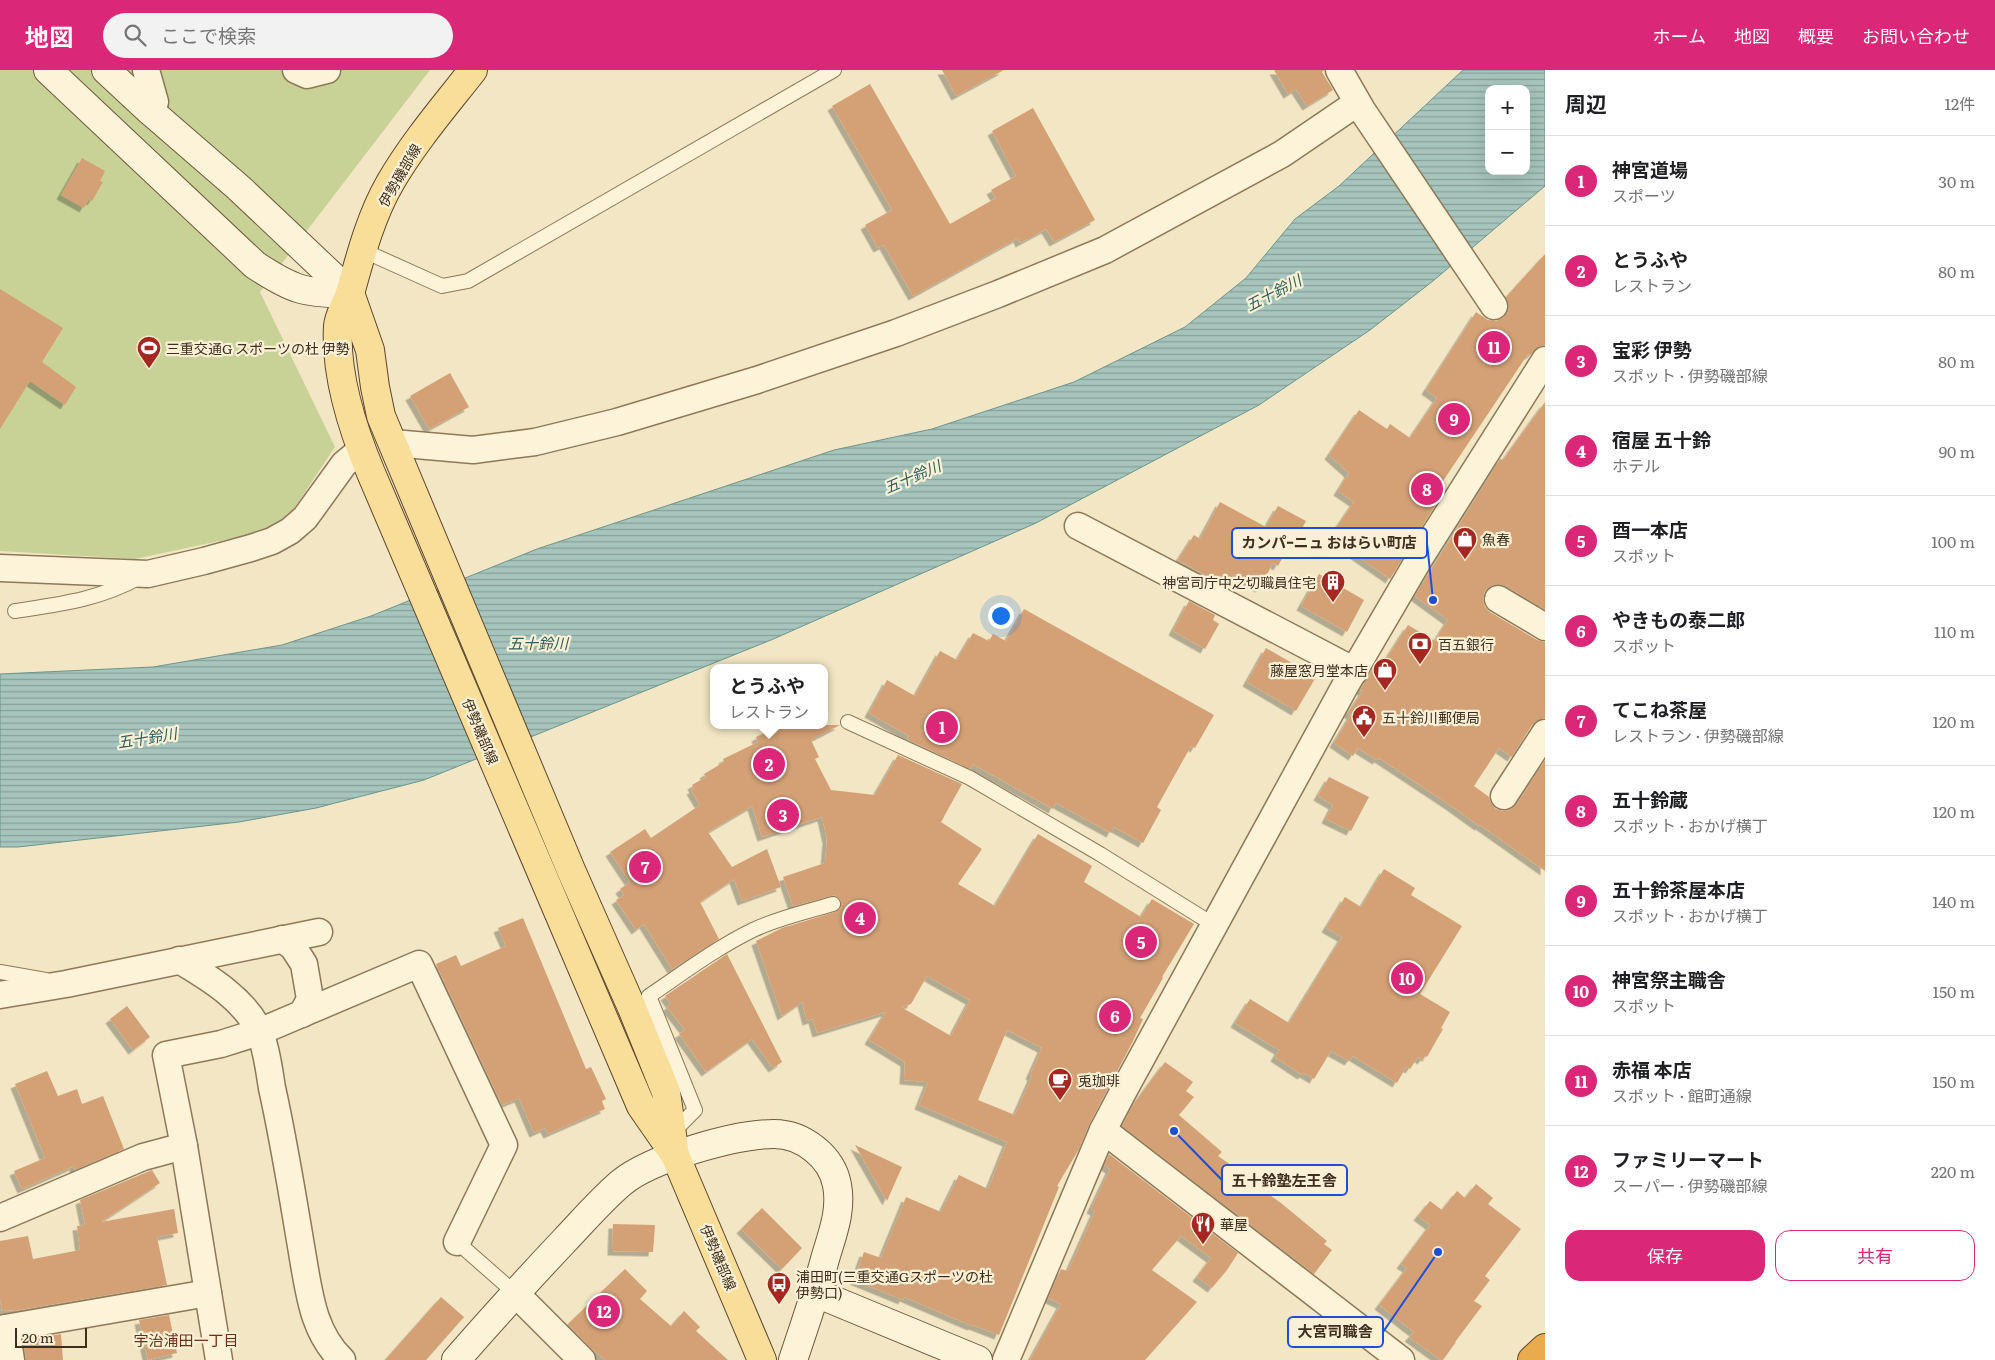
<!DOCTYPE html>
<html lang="ja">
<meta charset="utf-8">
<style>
:root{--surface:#fff;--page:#f2f2f2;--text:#202124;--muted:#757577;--line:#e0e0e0;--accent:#db2777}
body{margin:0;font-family:Literata,"Noto Sans JP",serif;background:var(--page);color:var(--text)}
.controls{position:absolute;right:15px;top:15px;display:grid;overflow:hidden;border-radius:10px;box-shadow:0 5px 20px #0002}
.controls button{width:45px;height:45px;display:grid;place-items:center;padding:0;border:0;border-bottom:1px solid var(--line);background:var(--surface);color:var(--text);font:25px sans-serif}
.scale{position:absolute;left:15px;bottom:12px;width:72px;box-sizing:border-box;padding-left:5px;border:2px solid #3e2e1e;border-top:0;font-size:14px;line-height:18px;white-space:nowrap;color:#3e2e1e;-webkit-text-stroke:4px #f9f0d5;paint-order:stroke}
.you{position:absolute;left:1000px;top:545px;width:18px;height:18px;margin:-12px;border:4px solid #fff;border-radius:50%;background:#1a73e8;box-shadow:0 0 0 8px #1a73e833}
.badge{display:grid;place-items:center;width:32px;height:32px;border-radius:50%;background:var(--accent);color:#fff;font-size:16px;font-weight:700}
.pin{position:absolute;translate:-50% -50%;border:2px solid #fff;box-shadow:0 1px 5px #0006}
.popup{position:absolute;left:710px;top:594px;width:118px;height:65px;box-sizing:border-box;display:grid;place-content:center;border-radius:10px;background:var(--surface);filter:drop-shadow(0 1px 4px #0005);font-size:16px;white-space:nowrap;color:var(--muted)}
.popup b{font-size:19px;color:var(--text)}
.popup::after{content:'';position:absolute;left:50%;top:100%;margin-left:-10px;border:10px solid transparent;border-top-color:var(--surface)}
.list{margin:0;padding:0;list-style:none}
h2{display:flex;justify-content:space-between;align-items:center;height:65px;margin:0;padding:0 20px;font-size:21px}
h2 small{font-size:16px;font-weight:400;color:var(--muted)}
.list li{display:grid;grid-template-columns:32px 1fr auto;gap:15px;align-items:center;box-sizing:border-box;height:90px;padding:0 20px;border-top:1px solid var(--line)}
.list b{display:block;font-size:19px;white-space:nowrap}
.list p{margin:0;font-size:16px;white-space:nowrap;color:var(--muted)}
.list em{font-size:16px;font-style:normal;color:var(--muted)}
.actions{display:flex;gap:10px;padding:15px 20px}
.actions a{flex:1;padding:11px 0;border:1px solid var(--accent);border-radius:15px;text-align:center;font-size:18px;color:var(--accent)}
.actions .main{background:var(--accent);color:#fff}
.icon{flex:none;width:28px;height:28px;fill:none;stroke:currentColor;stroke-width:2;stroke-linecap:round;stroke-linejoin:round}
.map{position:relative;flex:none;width:1545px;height:1290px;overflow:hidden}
header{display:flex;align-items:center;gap:30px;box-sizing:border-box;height:70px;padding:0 25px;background:var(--accent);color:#fff}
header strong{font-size:24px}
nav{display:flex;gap:28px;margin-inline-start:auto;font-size:18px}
.search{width:350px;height:45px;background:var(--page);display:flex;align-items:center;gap:12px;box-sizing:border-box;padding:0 18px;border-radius:28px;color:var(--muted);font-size:19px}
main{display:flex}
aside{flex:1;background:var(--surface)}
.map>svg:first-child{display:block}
.pitch{fill:#c8d297}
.water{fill:url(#water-rules);stroke:#6c958c;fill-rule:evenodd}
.building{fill:#d4a177;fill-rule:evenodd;filter:url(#shadow)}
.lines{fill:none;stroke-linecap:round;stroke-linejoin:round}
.lane-casing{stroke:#8f7858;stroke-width:16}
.street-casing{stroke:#8f7858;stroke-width:29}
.secondary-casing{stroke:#71583b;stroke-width:30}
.primary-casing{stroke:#5d452d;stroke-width:30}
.highway-casing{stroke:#5d452d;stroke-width:30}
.lane{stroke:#fcf3d9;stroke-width:14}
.street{stroke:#fcf3d9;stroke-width:26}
.secondary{stroke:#fcf3d9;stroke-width:28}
.primary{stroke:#f8de99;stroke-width:28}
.highway{stroke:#e8ab4e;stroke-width:28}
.labels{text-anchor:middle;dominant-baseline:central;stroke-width:4.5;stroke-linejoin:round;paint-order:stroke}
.street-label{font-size:14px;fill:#3e2e1e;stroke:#f9f0d5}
.poi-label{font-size:14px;fill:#3e2e1e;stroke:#f9f0d5;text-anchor:start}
.water-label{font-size:15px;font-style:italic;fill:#2c5f5e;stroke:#f9f0d5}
.neighbourhood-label{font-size:15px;fill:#6e2e19;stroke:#f9f0d5}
.leader{fill:none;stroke:#1d4ed8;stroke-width:2}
.callout-dot{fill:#1d4ed8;stroke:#f9f0d5;stroke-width:2}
.callout{fill:#f9f0d5;stroke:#1d4ed8;stroke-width:2}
.callout-label{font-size:15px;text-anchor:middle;font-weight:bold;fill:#3e2e1e}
</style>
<header>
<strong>地図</strong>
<div class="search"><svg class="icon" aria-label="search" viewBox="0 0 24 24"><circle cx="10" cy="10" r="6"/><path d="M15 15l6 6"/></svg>ここで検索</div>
<nav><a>ホーム</a><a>地図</a><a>概要</a><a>お問い合わせ</a></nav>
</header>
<main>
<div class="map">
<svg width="1545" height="1290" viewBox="0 0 1545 1290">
<defs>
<pattern id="water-rules" width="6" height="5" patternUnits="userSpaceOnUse" patternTransform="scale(1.25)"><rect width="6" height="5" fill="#a6c5bd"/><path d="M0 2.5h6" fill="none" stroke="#89a099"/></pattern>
<filter id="shadow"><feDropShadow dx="-4.5" dy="4.5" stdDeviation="0" flood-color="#0004"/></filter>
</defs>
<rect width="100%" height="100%" fill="#f2e6c4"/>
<path class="pitch" d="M0 0H430L260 222 335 377 293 440 266 461 135 489 0 481Z"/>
<path class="water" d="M1463 0H1545V116L1433 211 1370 260 1259 335 1036 453 771 570 424 710 316 738 239 752 18 777H0V604L153 597 282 575 371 546 537 479 834 380 932 359 1074 312 1185 257 1246 208 1295 149 1339 116ZM1489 19H1526V101H1489Z"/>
<g class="building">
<path d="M942 0H1004L956 26Z"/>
<path d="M1274 0H1324L1322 2 1333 20 1307 36 1296 19 1288 24Z"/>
<path d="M870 14 950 154 996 128 991 120 1016 106 992 61 1033 38 1095 150 1054 172 1046 159 1020 173 1018 168 913 226 884 175 878 178 865 155 892 140 832 36Z"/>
<path d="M82 88 105 101 100 111 103 112 92 131 89 129 84 138 61 125Z"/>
<path d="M1545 184V275L1538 277 1530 285 1528 284 1439 417 1444 421 1390 509 1330 467 1354 432 1338 421 1349 403 1329 385 1359 340 1387 359 1390 354 1410 368 1437 328 1426 320 1476 242 1488 250 1496 251 1503 248 1508 242 1509 235 1506 227Z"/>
<path d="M0 219 63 258 42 292 76 317 65 335 30 311 0 359Z"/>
<path d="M450 303 469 337 429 359 410 326Z"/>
<path d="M1545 332V540L1506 516 1499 514 1491 516 1485 521 1483 529 1485 537 1490 542 1537 570 1545 572V648L1538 650 1532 655 1512 687 1499 678 1474 716 1489 727 1491 733 1496 739 1503 741 1510 740 1517 734 1545 690V801L1480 755 1479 756 1450 735 1379 688 1377 690 1358 678 1353 686 1334 673 1351 645 1348 643 1363 621 1360 620 1365 612 1377 594 1381 597 1408 555 1435 571 1448 550 1415 526 1500 389 1503 390Z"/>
<path d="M1220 432 1266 457 1278 436 1306 451 1292 477 1289 476 1278 496 1273 493 1260 518 1235 504 1228 518 1178 490 1194 465 1200 469Z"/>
<path d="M1319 504 1364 530 1347 562 1301 536Z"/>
<path d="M1189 531 1215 545 1213 550 1219 554 1205 579 1173 561Z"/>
<path d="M1024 539 1214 645 1195 678 1191 676 1157 737 1161 740 1143 773 1114 757 1111 763 1056 733 1053 739 973 694 970 699 907 669 909 666 869 643 887 610 915 626 940 581 957 590 973 563 989 571 993 564 1006 571Z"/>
<path d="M1266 578 1316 607 1296 641 1247 612Z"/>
<path d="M779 655H840L811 670 819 687 815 689 831 720 875 725 898 685 962 714 941 752 982 779 958 814 995 836 1038 764 1092 796 1084 812 1141 847 1152 829 1194 854 1162 907 1163 908 1140 948 1143 949 1133 971 1090 1053 1079 1079 1057 1116 1059 1117 999 1265 973 1255 972 1256 904 1227 903 1230 854 1210 864 1182 881 1188 906 1127 941 1142 959 1105 988 1119 1007 1072 919 1035 928 1012 904 1010 905 992 869 970 886 942 817 963 813 949 807 951 802 932 782 946 756 871 782 858 835 842 841 837V831L835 825 793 836 783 807 825 793 827 769 822 747 762 767 752 736 708 762 732 797 767 779 781 817 742 831 734 809 700 832 719 869 672 899 644 854 636 860 616 830 624 825 620 819 630 812 610 782 645 759 651 768 700 735 691 720 694 719 692 715 706 707 704 704 724 692 723 689 758 672 756 667ZM927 906 970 930 951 966 901 937 911 934ZM1007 960 1042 978 1030 1005 1032 1006 1015 1045 978 1030Z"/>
<path d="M1329 707 1369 727 1351 761 1326 749 1333 735 1318 726Z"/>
<path d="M1384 799 1415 818 1411 825 1462 856 1420 924 1450 942 1441 958 1443 959 1427 987 1425 986 1422 990 1418 987 1410 999 1406 997 1397 1013 1353 986 1349 991 1331 981 1314 1009 1304 1003 1302 1005 1275 987 1279 980 1235 953 1250 929 1289 953 1342 867 1326 858 1345 827 1361 837Z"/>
<path d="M523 848 586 999 591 997 606 1029 602 1031 605 1039 548 1064 545 1058 534 1063 519 1028 502 1035 436 894 456 885 461 896 506 876 498 858Z"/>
<path d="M727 884 782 992 773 998 752 969 706 1002 679 964 685 960 667 937 671 934 665 926Z"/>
<path d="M127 936 150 967 133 980 110 949Z"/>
<path d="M1165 992 1193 1012 1186 1021 1194 1027 1179 1045 1222 1082 1218 1086 1247 1106 1246 1108 1281 1133 1327 1171 1324 1174 1332 1180 1314 1204 1122 1056 1133 1035Z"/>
<path d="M47 1001 58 1026 77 1019 82 1034 103 1026 124 1079 75 1100 74 1096 22 1119 14 1101 45 1088 15 1014Z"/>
<path d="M855 1075 902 1097 887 1131Z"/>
<path d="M1109 1084 1238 1183 1227 1200 1212 1218 1197 1207 1211 1188 1181 1166 1152 1200 1197 1232 1145 1290H1030L1061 1234 1048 1228 1061 1199 1068 1201 1095 1141 1091 1139 1110 1099 1104 1095Z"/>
<path d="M152 1100 160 1113 101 1152 174 1139 178 1163 157 1167 167 1215 13 1241V1240L2 1241 0 1229V1171L28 1166 33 1189 80 1180 77 1156 85 1155 80 1130Z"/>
<path d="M1476 1114 1493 1128 1488 1134 1521 1159 1485 1206 1490 1210 1474 1231 1482 1236 1455 1272H1456L1443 1290H1441L1409 1267 1414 1262 1379 1235 1407 1198 1401 1194 1430 1155 1418 1146 1430 1131 1442 1140 1457 1121 1465 1128Z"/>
<path d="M762 1138 802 1178 782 1199 741 1159Z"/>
<path d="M613 1154 655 1155 653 1182 612 1181Z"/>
<path d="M625 1199 647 1221 640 1229 671 1256 684 1241 700 1257 696 1261 728 1290H605L590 1277 568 1254Z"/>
<path d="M441 1227 464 1247 426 1290H385Z"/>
<path d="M169 1245 177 1283 148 1290 139 1250Z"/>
<path d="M61 1264 63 1290H26L23 1270Z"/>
</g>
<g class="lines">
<defs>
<g id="lane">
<path d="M362 180 442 216 468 211 834 0"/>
<path d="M15 541C61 534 98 530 140 507"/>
<path d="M848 652 970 708 1100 784 1214 855"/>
<path d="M0 902 46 910"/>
<path d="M672 1063 695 1040 649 926C683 903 716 878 753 860 778 848 806 842 833 834"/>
<path d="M457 1172 515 1223"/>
</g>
<g id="street">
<path d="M146 0 155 32 149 40"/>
<path d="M296 0 307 5 327 0"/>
<path d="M1339 0 1362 40 1494 236"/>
<path d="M393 373 473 380 535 372 617 352 757 310 896 263 998 224 1105 180 1282 84 1357 33"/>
<path d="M1078 456 1355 601"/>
<path d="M0 498 148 504 204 491 251 478 272 471 290 461 305 448 344 394 361 380"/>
<path d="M1498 529 1545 557"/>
<path d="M1504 726 1545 663"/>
<path d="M282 869 293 877 304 894 310 929 302 944"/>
<path d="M179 890C208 907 246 930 260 963 267 980 269 1000 272 1018 285 1076 294 1135 304 1194 310 1229 315 1264 342 1290"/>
<path d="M0 925 66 914 319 862"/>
<path d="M1103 1060 1401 1290"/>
<path d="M0 1148 143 1087 184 1076"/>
<path d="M515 1223 582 1290"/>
<path d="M6 1258 11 1290"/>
<path d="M0 1259 208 1223"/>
<path d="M219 1290 184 1076 166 985 221 974 259 962 419 894 504 1075 457 1172"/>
<path d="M1006 1290 1103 1060 1123 1022 1345 616 1421 486 1545 290"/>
</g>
<g id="secondary">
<path d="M48 0 255 195C293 220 305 224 350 223"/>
<path d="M106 0 149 40 239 118 350 223"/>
<path d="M816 1223 978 1290"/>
<path d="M456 1290C492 1249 528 1209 565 1170 583 1151 601 1130 621 1113 651 1088 736 1064 774 1064 803 1064 832 1087 837 1115 842 1141 832 1165 825 1189 816 1223 804 1257 793 1290"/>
</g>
<g id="primary">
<path d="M473 0C444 37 413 73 390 113 371 146 361 184 351 220 348 232 339 244 338 256 335 304 353 360 371 403L641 1036 675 1085 762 1290"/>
<path d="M350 223 370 280 375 317 381 346 571 800 632 938 666 1022 674 1079"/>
</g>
<path id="highway" d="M1532 1290 1545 1278"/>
</defs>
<use href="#lane" class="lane-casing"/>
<use href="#street" class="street-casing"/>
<use href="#secondary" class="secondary-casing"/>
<use href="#primary" class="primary-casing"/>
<use href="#highway" class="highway-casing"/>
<use href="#lane" class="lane"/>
<use href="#street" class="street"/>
<use href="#secondary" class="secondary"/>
<use href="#primary" class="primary"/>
<use href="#highway" class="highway"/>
</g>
<defs>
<symbol id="stadium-pin" viewBox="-11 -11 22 30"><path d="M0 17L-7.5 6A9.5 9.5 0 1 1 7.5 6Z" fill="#a42722" stroke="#f9f0d5"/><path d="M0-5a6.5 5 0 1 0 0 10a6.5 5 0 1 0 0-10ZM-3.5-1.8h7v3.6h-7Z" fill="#fff"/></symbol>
<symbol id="shop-pin" viewBox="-11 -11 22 30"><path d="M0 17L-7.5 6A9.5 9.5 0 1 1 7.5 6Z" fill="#a42722" stroke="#f9f0d5"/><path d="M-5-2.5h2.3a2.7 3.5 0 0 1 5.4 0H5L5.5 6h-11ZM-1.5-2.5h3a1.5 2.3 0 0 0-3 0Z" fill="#fff"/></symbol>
<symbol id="building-pin" viewBox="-11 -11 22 30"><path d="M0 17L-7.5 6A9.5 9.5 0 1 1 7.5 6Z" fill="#a42722" stroke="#f9f0d5"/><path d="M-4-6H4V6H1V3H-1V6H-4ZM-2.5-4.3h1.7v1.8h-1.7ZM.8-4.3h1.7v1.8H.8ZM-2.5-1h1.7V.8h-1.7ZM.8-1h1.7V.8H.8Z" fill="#fff"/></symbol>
<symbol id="bank-pin" viewBox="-11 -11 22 30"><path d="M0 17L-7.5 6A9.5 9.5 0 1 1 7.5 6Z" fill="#a42722" stroke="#f9f0d5"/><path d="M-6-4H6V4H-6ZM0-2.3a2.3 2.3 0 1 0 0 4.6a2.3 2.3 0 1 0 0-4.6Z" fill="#fff"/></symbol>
<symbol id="civic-pin" viewBox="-11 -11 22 30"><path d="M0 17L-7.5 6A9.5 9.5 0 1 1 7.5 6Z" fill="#a42722" stroke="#f9f0d5"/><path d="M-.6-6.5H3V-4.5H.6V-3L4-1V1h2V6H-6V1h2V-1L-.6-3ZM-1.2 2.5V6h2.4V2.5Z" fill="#fff"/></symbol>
<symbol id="cafe-pin" viewBox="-11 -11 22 30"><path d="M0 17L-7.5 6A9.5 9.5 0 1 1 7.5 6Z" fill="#a42722" stroke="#f9f0d5"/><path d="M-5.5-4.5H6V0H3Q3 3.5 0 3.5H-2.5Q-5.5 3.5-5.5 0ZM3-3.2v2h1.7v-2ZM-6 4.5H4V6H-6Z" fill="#fff"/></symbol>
<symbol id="restaurant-pin" viewBox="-11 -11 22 30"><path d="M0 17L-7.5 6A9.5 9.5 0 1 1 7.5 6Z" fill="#a42722" stroke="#f9f0d5"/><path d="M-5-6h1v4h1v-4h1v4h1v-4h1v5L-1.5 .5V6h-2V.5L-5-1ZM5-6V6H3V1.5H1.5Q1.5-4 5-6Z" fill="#fff"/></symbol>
<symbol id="bus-pin" viewBox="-11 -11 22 30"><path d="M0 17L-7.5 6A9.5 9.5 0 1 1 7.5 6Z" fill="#a42722" stroke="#f9f0d5"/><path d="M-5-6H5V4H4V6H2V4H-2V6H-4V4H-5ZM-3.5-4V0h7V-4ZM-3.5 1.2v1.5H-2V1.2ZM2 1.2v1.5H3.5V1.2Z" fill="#fff"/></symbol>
</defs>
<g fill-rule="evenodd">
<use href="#stadium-pin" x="135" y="264" width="28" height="38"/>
<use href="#shop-pin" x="1451" y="455" width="28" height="38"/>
<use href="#building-pin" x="1319" y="498" width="28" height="38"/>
<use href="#bank-pin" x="1406" y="560" width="28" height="38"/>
<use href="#shop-pin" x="1371" y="586" width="28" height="38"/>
<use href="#civic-pin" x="1350" y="633" width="28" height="38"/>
<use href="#cafe-pin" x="1046" y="996" width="28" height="38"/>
<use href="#restaurant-pin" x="1189" y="1140" width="28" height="38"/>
<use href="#bus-pin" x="765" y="1200" width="28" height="38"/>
</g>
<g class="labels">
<g class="street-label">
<text transform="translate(399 105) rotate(-60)">伊勢磯部線</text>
<text transform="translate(481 661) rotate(67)">伊勢磯部線</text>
<text transform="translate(719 1187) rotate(67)">伊勢磯部線</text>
</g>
<g class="poi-label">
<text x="166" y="278">三重交通G スポーツの杜 伊勢</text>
<text x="1482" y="469">魚春</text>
<text x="1316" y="512" text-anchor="end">神宮司庁中之切職員住宅</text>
<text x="1438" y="574">百五銀行</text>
<text x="1368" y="600" text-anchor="end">藤屋窓月堂本店</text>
<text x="1382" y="647">五十鈴川郵便局</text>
<text x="1078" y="1010">兎珈琲</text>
<text x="1220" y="1154">華屋</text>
<text x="796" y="1206">浦田町(三重交通Gスポーツの杜<tspan x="796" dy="16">伊勢口)</tspan></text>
</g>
<g class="water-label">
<text transform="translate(1273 222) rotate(-27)">五十鈴川</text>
<text transform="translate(912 406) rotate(-23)">五十鈴川</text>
<text x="538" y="572">五十鈴川</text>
<text transform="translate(147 667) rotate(-9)">五十鈴川</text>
</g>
<g class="neighbourhood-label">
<text x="186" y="1269">宇治浦田一丁目</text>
</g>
</g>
<path class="leader" d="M1433 530L1427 473M1174 1061L1222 1110M1438 1182L1383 1262"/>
<g class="callout-dot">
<circle cx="1433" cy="530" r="5"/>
<circle cx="1174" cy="1061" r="5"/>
<circle cx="1438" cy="1182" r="5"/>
</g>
<g class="callout">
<rect x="1232" y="458" width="195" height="30" rx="5"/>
<rect x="1222" y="1095" width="125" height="30" rx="5"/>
<rect x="1288" y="1247" width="95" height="30" rx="5"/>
</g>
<g class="callout-label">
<text x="1329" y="478">カンパｰニュ おはらい町店</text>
<text x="1284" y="1116">五十鈴塾左王舎</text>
<text x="1335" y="1267">大宮司職舎</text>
</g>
</svg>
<div class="controls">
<button>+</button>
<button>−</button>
</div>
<div class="scale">20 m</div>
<div class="you"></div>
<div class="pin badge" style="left:942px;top:657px">1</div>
<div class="pin badge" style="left:769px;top:694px">2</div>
<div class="popup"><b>とうふや</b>レストラン</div>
<div class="pin badge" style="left:783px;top:745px">3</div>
<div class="pin badge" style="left:860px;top:848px">4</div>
<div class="pin badge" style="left:1141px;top:872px">5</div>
<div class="pin badge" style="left:1115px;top:946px">6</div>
<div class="pin badge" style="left:645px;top:797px">7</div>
<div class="pin badge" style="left:1427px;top:419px">8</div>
<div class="pin badge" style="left:1454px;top:349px">9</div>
<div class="pin badge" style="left:1407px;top:908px">10</div>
<div class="pin badge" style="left:1494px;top:277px">11</div>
<div class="pin badge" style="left:604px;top:1241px">12</div>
</div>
<aside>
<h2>周辺<small>12件</small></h2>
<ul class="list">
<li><span class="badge">1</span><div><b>神宮道場</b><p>スポーツ</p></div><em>30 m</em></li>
<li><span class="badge">2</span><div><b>とうふや</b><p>レストラン</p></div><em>80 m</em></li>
<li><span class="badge">3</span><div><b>宝彩 伊勢</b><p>スポット · 伊勢磯部線</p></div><em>80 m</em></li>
<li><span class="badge">4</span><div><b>宿屋 五十鈴</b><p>ホテル</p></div><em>90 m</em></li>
<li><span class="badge">5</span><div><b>酉一本店</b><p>スポット</p></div><em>100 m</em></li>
<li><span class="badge">6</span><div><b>やきもの泰二郎</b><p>スポット</p></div><em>110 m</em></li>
<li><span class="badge">7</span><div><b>てこね茶屋</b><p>レストラン · 伊勢磯部線</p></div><em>120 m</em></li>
<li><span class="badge">8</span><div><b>五十鈴蔵</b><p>スポット · おかげ横丁</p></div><em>120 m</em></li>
<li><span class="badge">9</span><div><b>五十鈴茶屋本店</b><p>スポット · おかげ横丁</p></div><em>140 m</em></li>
<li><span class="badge">10</span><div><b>神宮祭主職舎</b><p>スポット</p></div><em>150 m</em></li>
<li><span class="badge">11</span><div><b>赤福 本店</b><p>スポット · 館町通線</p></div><em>150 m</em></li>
<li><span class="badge">12</span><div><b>ファミリーマート</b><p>スーパー · 伊勢磯部線</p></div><em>220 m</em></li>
</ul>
<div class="actions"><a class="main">保存</a><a>共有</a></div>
</aside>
</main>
